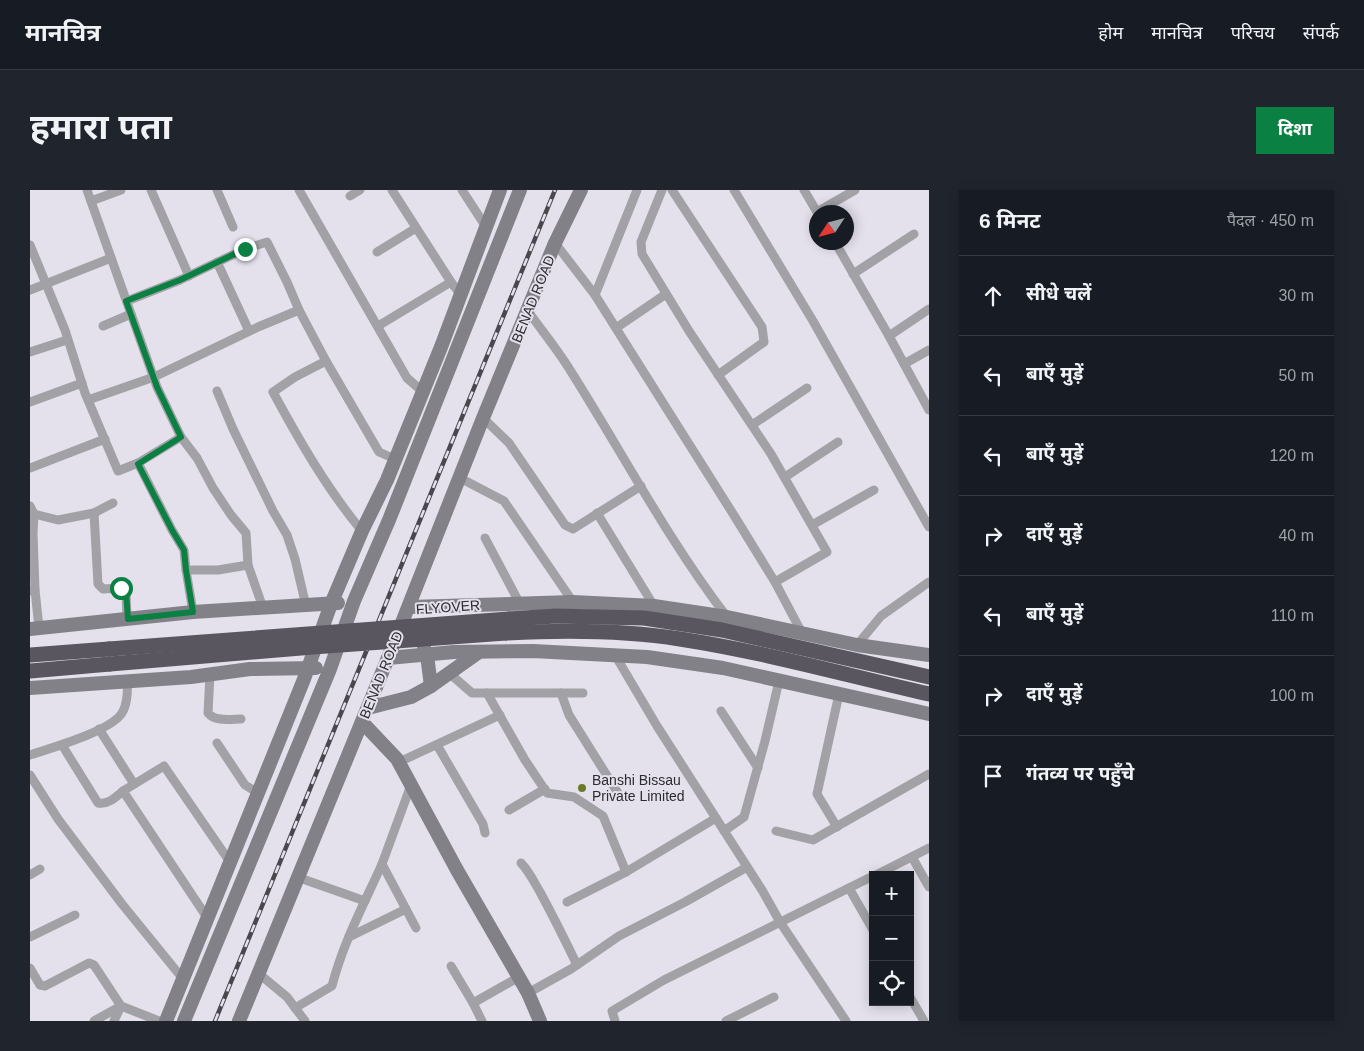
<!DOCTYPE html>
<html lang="hi">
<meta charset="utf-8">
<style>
:root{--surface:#171b24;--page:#20242c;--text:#f1f3f6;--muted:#9ea1a6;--line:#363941;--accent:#0b8043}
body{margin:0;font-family:Arial,"Noto Sans Devanagari",sans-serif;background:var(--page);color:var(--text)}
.controls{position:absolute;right:15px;bottom:15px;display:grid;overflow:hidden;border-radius:0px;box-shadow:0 2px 12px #0003}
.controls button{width:45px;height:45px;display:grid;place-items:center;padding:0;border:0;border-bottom:1px solid var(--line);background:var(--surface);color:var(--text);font:25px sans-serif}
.compass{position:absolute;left:779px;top:15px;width:45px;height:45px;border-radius:50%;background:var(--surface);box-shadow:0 2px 12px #0003;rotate:234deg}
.stop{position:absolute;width:15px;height:15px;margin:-11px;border:4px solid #0b8043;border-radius:50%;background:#fff}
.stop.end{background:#0b8043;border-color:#fff;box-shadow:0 1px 5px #0008}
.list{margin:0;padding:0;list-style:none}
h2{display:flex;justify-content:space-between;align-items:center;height:65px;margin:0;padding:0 20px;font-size:21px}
h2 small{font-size:16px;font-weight:400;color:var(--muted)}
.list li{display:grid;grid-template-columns:32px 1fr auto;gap:15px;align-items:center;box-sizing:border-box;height:80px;padding:0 20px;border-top:1px solid var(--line)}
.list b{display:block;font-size:19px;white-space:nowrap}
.list em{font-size:16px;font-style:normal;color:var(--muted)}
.icon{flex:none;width:28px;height:28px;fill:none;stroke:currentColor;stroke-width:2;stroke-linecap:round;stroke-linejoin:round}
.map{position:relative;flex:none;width:899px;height:831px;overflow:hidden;border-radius:0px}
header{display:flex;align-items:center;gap:30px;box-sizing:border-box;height:70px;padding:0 25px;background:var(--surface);border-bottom:1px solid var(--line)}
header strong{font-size:24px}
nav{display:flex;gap:28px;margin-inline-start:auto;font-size:18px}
.intro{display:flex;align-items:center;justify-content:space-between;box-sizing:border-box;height:120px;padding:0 30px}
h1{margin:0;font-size:35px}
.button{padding:12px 22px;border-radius:0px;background:var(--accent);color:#fff;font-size:18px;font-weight:700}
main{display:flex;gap:30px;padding:0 30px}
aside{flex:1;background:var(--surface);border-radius:0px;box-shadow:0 2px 12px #0003}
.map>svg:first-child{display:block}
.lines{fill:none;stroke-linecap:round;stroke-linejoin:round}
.street{stroke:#a2a1a6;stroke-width:9}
.secondary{stroke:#838188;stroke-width:14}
.highway{stroke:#595660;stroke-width:15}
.rail-casing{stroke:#4a484e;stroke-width:4.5}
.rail{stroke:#e4e1ed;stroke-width:2.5;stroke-dasharray:8;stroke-linecap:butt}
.highway-bridge{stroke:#595660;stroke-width:15}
.route{stroke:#0b8043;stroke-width:6}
.poi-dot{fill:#6b7a27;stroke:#e4e1ed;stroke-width:2}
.labels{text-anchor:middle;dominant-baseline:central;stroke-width:4;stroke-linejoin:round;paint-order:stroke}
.street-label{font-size:14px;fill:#2c2b2f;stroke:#e4e1ed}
.poi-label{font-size:14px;fill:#2c2b2f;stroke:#e4e1ed;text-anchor:start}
</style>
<header>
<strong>मानचित्र</strong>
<nav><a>होम</a><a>मानचित्र</a><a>परिचय</a><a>संपर्क</a></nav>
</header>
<div class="intro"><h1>हमारा पता</h1><a class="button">दिशा</a></div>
<main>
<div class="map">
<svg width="899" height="831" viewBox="0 0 899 831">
<rect width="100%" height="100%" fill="#e4e1ed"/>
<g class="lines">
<g class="street">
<path d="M121 0 159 86"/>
<path d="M187 0 203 37"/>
<path d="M269 0 377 188 392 201"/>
<path d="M362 0 421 92 430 104"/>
<path d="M432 0 456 37"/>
<path d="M632 0 611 52 612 64 659 141 741 264 797 362 745 392"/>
<path d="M642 0 732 137 734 152 688 185"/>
<path d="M704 0 783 131 899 337"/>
<path d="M774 0 787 22"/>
<path d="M320 6 330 0"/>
<path d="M61 11 91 0"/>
<path d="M787 22 825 0"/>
<path d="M805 52 859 146 899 220"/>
<path d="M525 53 565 105 705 327 745 392 772 443"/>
<path d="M0 55 35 140 55 203 88 281 108 273 151 247 127 197 57 0"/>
<path d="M347 62 386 38"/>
<path d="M187 72 219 141"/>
<path d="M823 84 884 44"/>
<path d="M0 100 81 68"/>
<path d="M565 105 607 0"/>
<path d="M97 111 150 90 215 59 237 52 257 92 269 120"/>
<path d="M498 121C512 141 528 160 540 180 592 262 638 350 697 427"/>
<path d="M73 136 101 124"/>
<path d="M348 136 421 92"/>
<path d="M586 138 636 104"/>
<path d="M859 146 899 119"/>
<path d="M0 162 37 150"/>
<path d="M874 174 899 160"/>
<path d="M187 201 203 239 243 321 257 345 265 369 276 416"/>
<path d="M58 210 124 187 228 137 269 120 296 171"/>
<path d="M0 212 52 193"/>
<path d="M453 228 479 253 535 335 543 339 611 296"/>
<path d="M722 235 777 198"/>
<path d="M151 247 167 268 183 298 201 325 216 343 218 375 233 418"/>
<path d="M108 273 142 340 154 360 156 380 163 422"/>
<path d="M0 278 75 249"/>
<path d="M755 287 808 252"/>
<path d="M430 288 474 311 543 412"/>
<path d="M0 316 4 324 3 343 5 400"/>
<path d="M64 323 83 313"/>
<path d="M567 323 624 416"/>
<path d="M4 324 28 330 64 323 68 394 73 399 91 398 96 402 97 429"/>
<path d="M782 335 844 300"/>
<path d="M332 341C297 299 269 250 243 202L265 187 296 171 349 262 365 269"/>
<path d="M455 348 490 414"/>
<path d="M156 380H188L218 375"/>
<path d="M1 401 5 400 9 438"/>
<path d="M827 455 851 426 899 392"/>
<path d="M585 465 627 536 732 700 750 732 816 831"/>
<path d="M419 483 442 503H531L539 525 591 608"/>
<path d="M180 484 178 523C185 532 201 529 211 529"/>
<path d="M457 503 495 570 517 603 544 607 573 626 596 682 686 628"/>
<path d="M531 503H553"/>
<path d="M691 521 728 578"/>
<path d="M69 539 104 594"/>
<path d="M187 553 215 595 228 603"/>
<path d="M32 555 68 613C78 615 86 607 93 601"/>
<path d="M407 555 453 634 455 643"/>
<path d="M0 565C21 558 81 541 92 523 97 515 98 501 97 492"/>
<path d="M369 572 470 525"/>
<path d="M0 585 28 629 92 714 153 789"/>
<path d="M381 595 352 674 386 738"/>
<path d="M479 620 515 599"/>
<path d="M807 637 787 604 809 504"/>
<path d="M694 641 714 627 735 551 749 491"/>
<path d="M746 641 783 650 899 584"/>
<path d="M882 667 899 697"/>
<path d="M491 673C499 681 504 692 510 702 523 726 535 750 547 775"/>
<path d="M0 685 10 679"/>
<path d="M846 685 899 658"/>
<path d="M267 687 335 711"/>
<path d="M819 698 843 740"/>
<path d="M537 712 596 682"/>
<path d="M178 729 93 601 134 576 200 672"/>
<path d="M0 747 45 725"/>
<path d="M319 747 376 719"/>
<path d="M421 776 443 813"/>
<path d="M0 778 10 795 15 796 59 773 64 775 91 816 129 831"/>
<path d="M228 783 257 807 275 831"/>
<path d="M498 803 541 779 589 746 655 712 717 677"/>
<path d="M880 807 894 831"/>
<path d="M265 818 302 796C313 753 334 714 352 674"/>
<path d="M64 831 91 816"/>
<path d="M84 831 91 816"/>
<path d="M452 831 443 813 489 787"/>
<path d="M585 831 582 821 634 790 843 686"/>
<path d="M696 831 744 807"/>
</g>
<g class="secondary">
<path d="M379 417 543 412 624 416 697 427 827 455 899 465"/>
<path d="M0 439 163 422 308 413"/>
<path d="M394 458 397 465 401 496"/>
<path d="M358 468 424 462 503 461 617 467 693 478 899 524"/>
<path d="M0 498 161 487 220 479 286 478"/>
<path d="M338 518 381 507 401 496 449 462"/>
<path d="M332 532 367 569 427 680 498 803 510 831"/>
<path d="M136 831 274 489 301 414 332 341 357 290 411 157 470 0"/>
<path d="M154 831 300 479 324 411 359 330 490 0"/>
<path d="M209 831 358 468 453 228 525 53 551 0"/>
</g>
<g class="highway">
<path d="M479 429 526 426 614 428 692 440 899 487"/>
<path d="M476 443C533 440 593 440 650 449 734 462 816 485 899 504"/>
<path d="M0 465 79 459"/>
<path d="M0 481 80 474"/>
</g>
<defs>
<path id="rail" d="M185 831 525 0"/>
</defs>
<use href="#rail" class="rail-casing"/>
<use href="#rail" class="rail"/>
<g class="highway-bridge">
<path d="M79 459 479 429"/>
<path d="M80 474 283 457 476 443"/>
</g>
</g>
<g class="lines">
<path class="route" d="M91 398 96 402 98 429 163 422 156 380 154 360 142 340 108 274 151 247 127 197 96 111 150 90 215 59"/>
</g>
<circle class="poi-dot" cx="552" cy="598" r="5"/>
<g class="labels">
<g class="street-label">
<text transform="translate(503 109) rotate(-68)">BENAD ROAD</text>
<text transform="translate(418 417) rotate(-4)">FLYOVER</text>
<text transform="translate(351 485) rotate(-68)">BENAD ROAD</text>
</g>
<g class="poi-label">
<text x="562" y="590">Banshi Bissau<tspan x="562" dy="16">Private Limited</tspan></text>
</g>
</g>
</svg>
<div class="controls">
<button>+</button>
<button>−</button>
<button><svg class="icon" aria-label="locate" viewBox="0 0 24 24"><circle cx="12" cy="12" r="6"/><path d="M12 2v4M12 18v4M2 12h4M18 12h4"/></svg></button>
</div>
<svg class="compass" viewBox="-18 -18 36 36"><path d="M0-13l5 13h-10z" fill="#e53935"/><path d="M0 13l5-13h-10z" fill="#9ea1a6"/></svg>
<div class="stop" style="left:91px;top:398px"></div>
<div class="stop end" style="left:215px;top:59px"></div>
</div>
<aside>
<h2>6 मिनट<small>पैदल · 450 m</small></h2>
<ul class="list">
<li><svg class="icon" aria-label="ahead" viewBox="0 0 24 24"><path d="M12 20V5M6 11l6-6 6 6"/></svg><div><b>सीधे चलें</b></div><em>30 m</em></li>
<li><svg class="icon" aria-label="left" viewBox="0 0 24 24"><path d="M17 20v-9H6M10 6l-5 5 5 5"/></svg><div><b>बाएँ मुड़ें</b></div><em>50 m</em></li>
<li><svg class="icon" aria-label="left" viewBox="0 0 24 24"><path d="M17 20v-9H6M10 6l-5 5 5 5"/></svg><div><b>बाएँ मुड़ें</b></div><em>120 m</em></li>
<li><svg class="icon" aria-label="right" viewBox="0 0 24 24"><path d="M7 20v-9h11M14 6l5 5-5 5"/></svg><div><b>दाएँ मुड़ें</b></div><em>40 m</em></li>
<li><svg class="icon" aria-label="left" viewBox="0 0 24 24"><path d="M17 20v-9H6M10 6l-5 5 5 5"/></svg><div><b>बाएँ मुड़ें</b></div><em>110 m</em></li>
<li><svg class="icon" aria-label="right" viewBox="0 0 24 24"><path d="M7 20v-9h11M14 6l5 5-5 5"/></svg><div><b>दाएँ मुड़ें</b></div><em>100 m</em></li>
<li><svg class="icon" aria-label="arrive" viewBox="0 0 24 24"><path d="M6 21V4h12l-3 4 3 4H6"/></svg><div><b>गंतव्य पर पहुँचे</b></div></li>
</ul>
</aside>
</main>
